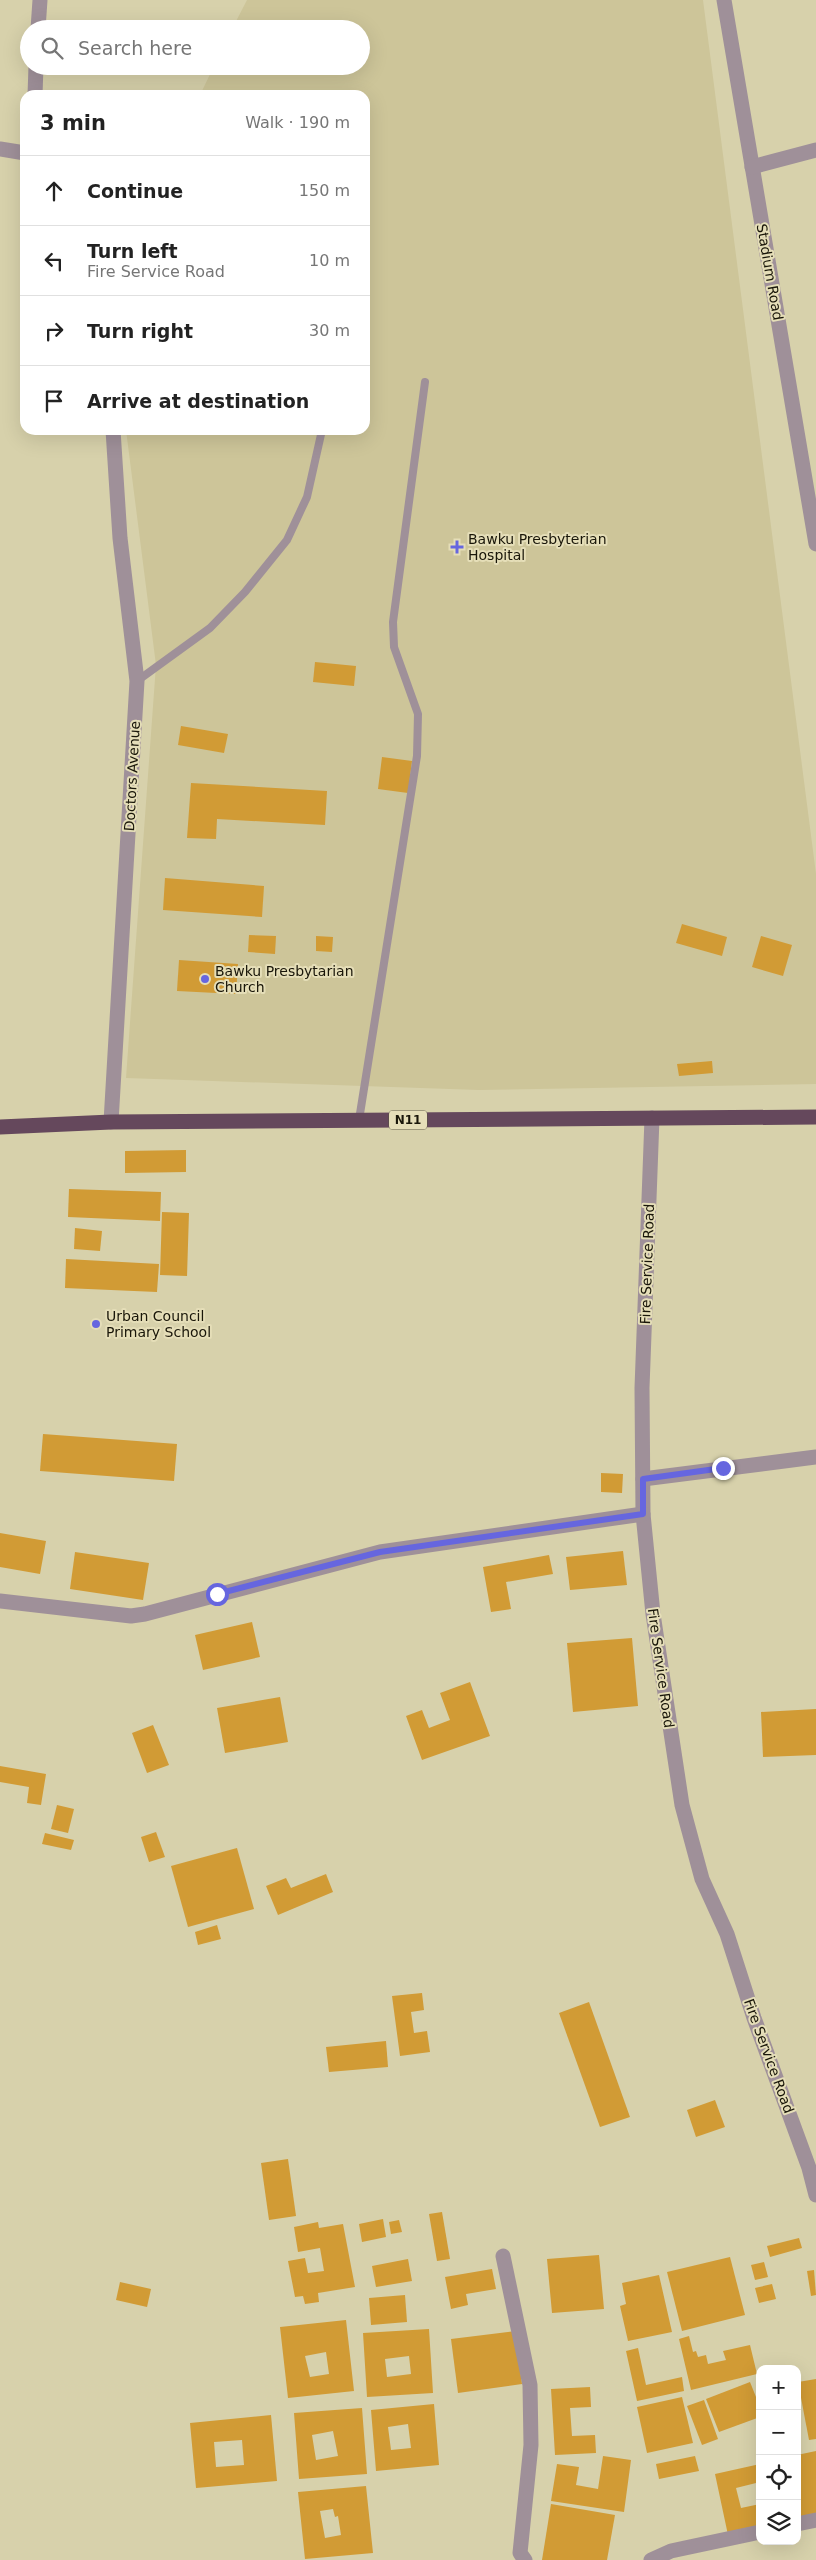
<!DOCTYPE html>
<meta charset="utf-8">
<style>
:root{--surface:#fff;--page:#f6f6f6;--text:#222;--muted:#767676;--line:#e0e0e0}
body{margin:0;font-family:"DejaVu Sans",sans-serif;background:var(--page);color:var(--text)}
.controls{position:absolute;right:15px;bottom:15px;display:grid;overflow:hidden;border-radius:10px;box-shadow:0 5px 20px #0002}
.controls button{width:45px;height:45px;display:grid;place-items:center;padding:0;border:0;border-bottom:1px solid var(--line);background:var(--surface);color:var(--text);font:25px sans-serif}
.stop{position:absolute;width:15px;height:15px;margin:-11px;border:4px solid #6666df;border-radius:50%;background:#fff}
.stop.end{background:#6666df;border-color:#fff;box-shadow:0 1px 5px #0008}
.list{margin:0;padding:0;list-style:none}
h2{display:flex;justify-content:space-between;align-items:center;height:65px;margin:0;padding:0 20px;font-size:21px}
h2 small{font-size:16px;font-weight:400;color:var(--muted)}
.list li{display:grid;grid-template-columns:32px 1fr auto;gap:15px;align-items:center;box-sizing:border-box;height:70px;padding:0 20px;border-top:1px solid var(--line)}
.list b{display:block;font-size:19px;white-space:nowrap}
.list p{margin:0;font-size:16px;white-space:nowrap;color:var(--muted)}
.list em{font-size:16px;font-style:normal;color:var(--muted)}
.icon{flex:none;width:28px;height:28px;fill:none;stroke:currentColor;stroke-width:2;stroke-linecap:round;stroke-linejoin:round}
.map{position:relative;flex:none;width:816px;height:2560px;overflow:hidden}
.search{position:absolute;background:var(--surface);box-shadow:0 5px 20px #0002;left:20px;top:20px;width:350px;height:55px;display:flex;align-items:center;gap:12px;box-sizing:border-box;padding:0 18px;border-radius:28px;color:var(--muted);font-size:19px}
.panel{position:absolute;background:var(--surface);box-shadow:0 5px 20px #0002;left:20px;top:90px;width:350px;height:345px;border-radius:15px}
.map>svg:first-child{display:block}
.built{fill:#cdc599}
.building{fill:#d19b35;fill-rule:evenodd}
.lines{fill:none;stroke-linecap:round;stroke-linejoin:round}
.lane{stroke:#9f9099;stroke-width:8}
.street{stroke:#9f9099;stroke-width:15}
.highway{stroke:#65485c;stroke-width:15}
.route{stroke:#6666df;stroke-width:6}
.poi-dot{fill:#6666df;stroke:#e5deb8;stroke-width:2}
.labels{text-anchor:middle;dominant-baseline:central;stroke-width:4;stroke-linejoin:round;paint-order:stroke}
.shield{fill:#e5deb8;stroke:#56523e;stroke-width:1}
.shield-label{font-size:12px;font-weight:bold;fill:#191609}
.street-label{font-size:14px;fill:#191609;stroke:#e5deb8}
.poi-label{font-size:14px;fill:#191609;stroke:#e5deb8;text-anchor:start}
</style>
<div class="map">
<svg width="816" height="2560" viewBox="0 0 816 2560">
<rect width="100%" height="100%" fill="#d7d1ab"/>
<path class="built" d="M247 0H703L816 874V1084L479 1090 126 1078 156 665 126 430H365V95H200L214 66H361V29H232Z"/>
<g class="building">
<path d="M315 662 356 666 354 686 313 682Z"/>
<path d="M181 726 228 734 224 753 178 745Z"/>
<path d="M382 757 412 761 408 793 378 789Z"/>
<path d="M191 783 327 791 325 825 217 819 216 839 187 838Z"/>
<path d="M165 878 264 886 262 917 163 910Z"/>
<path d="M682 924 727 937 722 956 676 943Z"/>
<path d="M249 935 276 936 275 954 248 952Z"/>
<path d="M316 936 333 937 332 952 316 951Z"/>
<path d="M761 936 792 945 783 976 752 967Z"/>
<path d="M179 960 238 964 236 994 177 991Z"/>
<path d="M712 1061 713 1073 679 1076 677 1064Z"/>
<path d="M186 1150V1172L125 1173V1151Z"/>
<path d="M69 1189 161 1192 160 1221 68 1217Z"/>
<path d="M162 1212 189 1213 187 1276 160 1275Z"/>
<path d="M75 1228 102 1231 100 1251 74 1249Z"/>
<path d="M66 1259 159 1264 157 1292 65 1288Z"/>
<path d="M43 1434 177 1444 174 1481 40 1471Z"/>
<path d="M601 1473 623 1474 622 1493 601 1492Z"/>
<path d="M0 1533 46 1541 40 1574 0 1567Z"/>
<path d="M623 1551 627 1585 570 1590 566 1557Z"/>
<path d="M75 1552 149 1563 143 1600 70 1589Z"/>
<path d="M549 1555 553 1574 506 1582 511 1609 491 1612 483 1567Z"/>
<path d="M252 1622 260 1657 203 1670 195 1635Z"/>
<path d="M632 1638 638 1706 573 1712 567 1643Z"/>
<path d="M470 1682 490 1736 422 1760 406 1716 422 1710 429 1728 450 1720 440 1693Z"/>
<path d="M280 1697 288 1742 225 1753 217 1708Z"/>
<path d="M816 1709V1755L763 1757 761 1712Z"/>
<path d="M153 1725 169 1765 147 1773 132 1733Z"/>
<path d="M0 1766 46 1774 41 1805 27 1803 29 1787 0 1782Z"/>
<path d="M57 1805 74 1809 68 1833 51 1829Z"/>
<path d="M156 1832 165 1857 149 1862 141 1837Z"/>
<path d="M45 1833 74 1840 71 1850 42 1844Z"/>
<path d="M237 1848 254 1909 188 1927 171 1866Z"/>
<path d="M326 1874 333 1892 278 1915 266 1886 286 1878 291 1888Z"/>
<path d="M217 1925 221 1939 198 1945 195 1932Z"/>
<path d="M422 1993 424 2010 411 2012 414 2033 427 2031 430 2052 400 2056 392 1996Z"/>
<path d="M589 2002 630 2117 600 2127 559 2013Z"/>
<path d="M386 2041 388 2067 329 2072 326 2047Z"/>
<path d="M715 2100 725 2127 696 2137 687 2110Z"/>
<path d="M288 2159 296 2216 269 2220 261 2163Z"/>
<path d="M442 2212 450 2259 437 2261 429 2214Z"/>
<path d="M383 2219 386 2237 362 2242 359 2224Z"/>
<path d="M399 2220 402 2232 391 2234 389 2222Z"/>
<path d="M318 2222 319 2228 343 2224 355 2287 318 2293 319 2302 305 2304 303 2296 295 2297 288 2261 305 2258 308 2273 324 2271 320 2248 298 2252 294 2227Z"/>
<path d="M799 2238 802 2248 770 2257 767 2246Z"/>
<path d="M599 2255 604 2309 552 2313 547 2259Z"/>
<path d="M730 2257 745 2315 682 2331 667 2272Z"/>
<path d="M408 2259 412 2281 376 2287 372 2266Z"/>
<path d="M764 2262 768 2277 755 2280 751 2265Z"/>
<path d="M492 2269 496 2289 466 2294 468 2305 451 2309 445 2277Z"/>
<path d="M814 2270 816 2295 811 2296 807 2271Z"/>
<path d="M659 2275 672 2332 628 2341 620 2306 626 2304 622 2283Z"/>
<path d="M120 2282 151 2289 147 2307 116 2300Z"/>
<path d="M772 2284 776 2299 759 2303 755 2288Z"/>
<path d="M405 2295 407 2322 371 2325 369 2298Z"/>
<path d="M346 2320 354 2391 288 2398 280 2327ZM326 2352 329 2374 310 2377 305 2356Z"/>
<path d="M429 2329 433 2393 367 2397 363 2333ZM409 2356 411 2374 387 2377 385 2359Z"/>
<path d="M515 2331 522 2384 458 2393 451 2339Z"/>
<path d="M689 2336 693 2352 696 2351 698 2357 706 2355 708 2364 726 2360 723 2351 750 2345 757 2374 691 2390 679 2339Z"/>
<path d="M638 2348 646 2385 682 2377 684 2391 637 2401 626 2351Z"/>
<path d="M816 2379V2439L809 2440 798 2382Z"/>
<path d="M750 2382 760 2407V2417L719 2432 706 2399Z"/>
<path d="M590 2387 591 2407 570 2408 572 2436 595 2435 596 2453 555 2455 551 2389Z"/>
<path d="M682 2397 693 2443 647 2453 637 2407Z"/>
<path d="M704 2400 718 2439 702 2445 687 2406Z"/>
<path d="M434 2404 439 2465 376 2471 371 2410ZM408 2424 411 2448 391 2450 388 2427Z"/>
<path d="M362 2408 367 2474 299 2479 294 2413ZM333 2431 338 2456 316 2460 312 2435Z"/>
<path d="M271 2415 277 2481 196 2488 190 2423ZM242 2440 244 2465 216 2467 214 2442Z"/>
<path d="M816 2451V2515L800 2519 797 2507V2455Z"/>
<path d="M603 2456 631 2460 624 2512 551 2501 557 2464 579 2467 576 2485 598 2489Z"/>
<path d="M695 2456 699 2471 659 2479 656 2464Z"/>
<path d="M760 2464V2482L736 2488 741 2508 760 2504V2528L728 2535 715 2474Z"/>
<path d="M366 2486 373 2553 305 2559 298 2492ZM333 2509 335 2517 338 2516 341 2535 325 2538 320 2511Z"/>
<path d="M551 2504 615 2515 607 2560H542Z"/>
</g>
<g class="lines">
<g class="lane">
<path d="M137 681 210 628 245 592 287 540 307 497 322 430"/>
<path d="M359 1120 417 756 418 714 394 647 393 622 425 382"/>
</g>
<g class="street">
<path d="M724 0 816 544"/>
<path d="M38 29 40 0"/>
<path d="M35 95 36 66"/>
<path d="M0 149 25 153"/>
<path d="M752 167 816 150"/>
<path d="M652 1118 642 1388 643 1514 653 1614 682 1805 702 1879 727 1934 754 2018 809 2168 816 2195"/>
<path d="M111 1122 137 681 120 538 113 430"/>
<path d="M643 1479 816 1457"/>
<path d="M0 1601 131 1616 145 1614 380 1552 643 1514"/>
<path d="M503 2256 530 2385 531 2445 520 2553 525 2560"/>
<path d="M797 2524 816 2520"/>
<path d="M651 2560 671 2551 760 2532"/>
</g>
<path class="highway" d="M0 1127 111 1122 816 1117"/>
</g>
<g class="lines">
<path class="route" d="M217 1594 380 1552 643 1514V1479L723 1468"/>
</g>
<g class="poi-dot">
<path d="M454.5 539.5h5v5h5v5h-5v5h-5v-5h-5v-5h5z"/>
<circle cx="205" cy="979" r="5"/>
<circle cx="96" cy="1324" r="5"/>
</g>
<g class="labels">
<rect class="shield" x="389" y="1110.5" width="38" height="19" rx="4"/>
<g class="shield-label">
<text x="408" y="1120">N11</text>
</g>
<g class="street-label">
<text transform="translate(770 272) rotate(80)">Stadium Road</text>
<text transform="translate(132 776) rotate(-87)">Doctors Avenue</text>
<text transform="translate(647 1264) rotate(-88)">Fire Service Road</text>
<text transform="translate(661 1668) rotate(82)">Fire Service Road</text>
<text transform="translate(769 2056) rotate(70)">Fire Service Road</text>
</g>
<g class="poi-label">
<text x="468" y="539">Bawku Presbyterian<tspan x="468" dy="16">Hospital</tspan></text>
<text x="215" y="971">Bawku Presbytarian<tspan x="215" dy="16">Church</tspan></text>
<text x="106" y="1316">Urban Council<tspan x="106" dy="16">Primary School</tspan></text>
</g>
</g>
</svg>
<div class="controls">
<button>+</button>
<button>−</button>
<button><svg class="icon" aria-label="locate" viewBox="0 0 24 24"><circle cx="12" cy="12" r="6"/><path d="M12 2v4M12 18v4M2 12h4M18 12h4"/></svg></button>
<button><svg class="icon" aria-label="layers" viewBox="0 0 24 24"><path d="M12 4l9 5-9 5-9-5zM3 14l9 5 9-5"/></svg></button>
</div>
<div class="stop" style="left:217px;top:1594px"></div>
<div class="stop end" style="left:723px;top:1468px"></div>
<div class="search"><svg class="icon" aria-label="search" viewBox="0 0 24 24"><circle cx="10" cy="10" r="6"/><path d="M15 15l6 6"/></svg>Search here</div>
<section class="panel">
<h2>3 min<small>Walk · 190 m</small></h2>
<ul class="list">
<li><svg class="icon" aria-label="ahead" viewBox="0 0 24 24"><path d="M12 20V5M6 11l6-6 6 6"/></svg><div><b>Continue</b></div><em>150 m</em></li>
<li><svg class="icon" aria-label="left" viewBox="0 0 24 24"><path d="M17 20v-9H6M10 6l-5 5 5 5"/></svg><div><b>Turn left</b><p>Fire Service Road</p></div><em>10 m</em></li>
<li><svg class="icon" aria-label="right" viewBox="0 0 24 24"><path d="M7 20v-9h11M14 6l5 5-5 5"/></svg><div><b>Turn right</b></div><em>30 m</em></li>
<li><svg class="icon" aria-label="arrive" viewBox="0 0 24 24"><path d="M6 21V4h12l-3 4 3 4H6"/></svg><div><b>Arrive at destination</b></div></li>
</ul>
</section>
</div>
